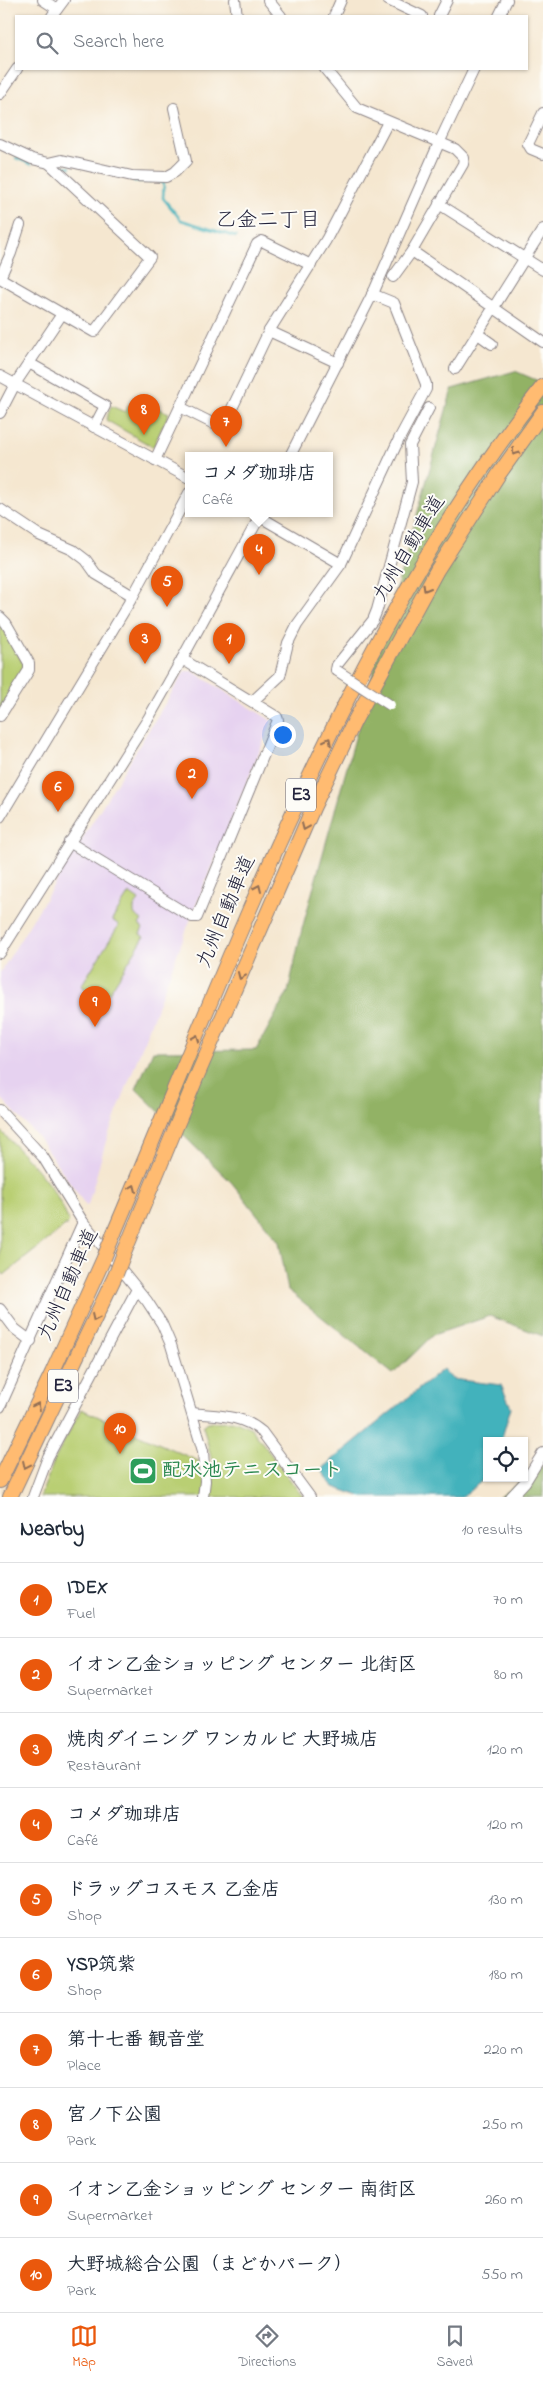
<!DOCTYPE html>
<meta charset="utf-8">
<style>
:root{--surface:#fff;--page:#f2f2f3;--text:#1f2937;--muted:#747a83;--line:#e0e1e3;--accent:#ea580c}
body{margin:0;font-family:"Indie Flower","Klee One",sans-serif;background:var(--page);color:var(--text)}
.controls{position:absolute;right:15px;bottom:15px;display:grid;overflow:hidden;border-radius:0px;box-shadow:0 1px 4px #0004}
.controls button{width:45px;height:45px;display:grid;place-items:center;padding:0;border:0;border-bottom:1px solid var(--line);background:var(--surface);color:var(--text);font:25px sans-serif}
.you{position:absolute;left:282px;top:734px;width:18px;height:18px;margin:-12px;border:4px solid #fff;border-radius:50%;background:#1a73e8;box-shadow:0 0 0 8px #1a73e833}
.badge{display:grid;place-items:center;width:32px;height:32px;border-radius:50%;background:var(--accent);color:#fff;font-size:16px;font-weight:700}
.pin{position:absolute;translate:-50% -41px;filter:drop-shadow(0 1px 2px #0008)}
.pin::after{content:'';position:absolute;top:26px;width:18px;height:15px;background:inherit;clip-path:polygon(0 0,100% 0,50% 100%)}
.popup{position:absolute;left:185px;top:452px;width:148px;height:65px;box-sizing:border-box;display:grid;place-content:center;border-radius:0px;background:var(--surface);filter:drop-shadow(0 1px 4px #0005);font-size:16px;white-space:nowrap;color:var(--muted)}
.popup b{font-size:19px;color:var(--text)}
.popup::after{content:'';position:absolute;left:50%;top:100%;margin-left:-10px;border:10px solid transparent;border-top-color:var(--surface)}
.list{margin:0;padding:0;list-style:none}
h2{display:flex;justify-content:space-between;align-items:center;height:65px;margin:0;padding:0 20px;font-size:21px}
h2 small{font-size:16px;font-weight:400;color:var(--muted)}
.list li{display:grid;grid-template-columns:32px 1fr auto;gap:15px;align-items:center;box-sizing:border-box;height:75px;padding:0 20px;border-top:1px solid var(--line)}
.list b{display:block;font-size:19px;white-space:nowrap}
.list p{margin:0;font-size:16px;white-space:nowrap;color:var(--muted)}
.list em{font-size:16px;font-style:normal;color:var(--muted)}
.icon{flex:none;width:28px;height:28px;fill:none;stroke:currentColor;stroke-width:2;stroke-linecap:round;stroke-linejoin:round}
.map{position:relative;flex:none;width:543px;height:1497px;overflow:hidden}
.search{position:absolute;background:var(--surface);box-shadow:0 1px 4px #0004;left:15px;right:15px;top:15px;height:55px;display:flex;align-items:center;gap:12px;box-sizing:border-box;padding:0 18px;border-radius:0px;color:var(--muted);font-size:19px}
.sheet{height:815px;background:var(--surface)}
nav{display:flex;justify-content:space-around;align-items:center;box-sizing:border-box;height:70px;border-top:1px solid var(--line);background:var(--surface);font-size:14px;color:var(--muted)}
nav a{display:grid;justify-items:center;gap:2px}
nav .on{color:var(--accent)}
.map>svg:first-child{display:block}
.built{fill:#e6d2f0}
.green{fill:#b9cf73;stroke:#6e7857}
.forest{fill:#92b265;stroke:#5a6a50}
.water{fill:#42b2bc;stroke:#326a7c}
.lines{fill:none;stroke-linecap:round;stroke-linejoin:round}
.stream{stroke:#42b2bc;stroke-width:2.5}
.minor-casing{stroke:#8c8486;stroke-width:12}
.highway-casing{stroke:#8c8486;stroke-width:16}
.minor{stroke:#fff;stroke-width:10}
.highway{stroke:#ffbb71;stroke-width:14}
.minor-bridge-casing{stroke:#8c8486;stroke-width:12;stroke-linecap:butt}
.highway-bridge-casing{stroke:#8c8486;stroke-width:16;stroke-linecap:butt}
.minor-bridge{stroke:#fff;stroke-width:10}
.highway-bridge{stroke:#ffbb71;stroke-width:14}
.oneway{stroke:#906e56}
.labels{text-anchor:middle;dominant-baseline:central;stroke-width:4;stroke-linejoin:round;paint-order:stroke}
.shield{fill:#fdfcf7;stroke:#646373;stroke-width:1}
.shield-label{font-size:19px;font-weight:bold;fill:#22223b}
.street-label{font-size:20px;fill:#22223b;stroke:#fdfcf7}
.leisure-label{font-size:20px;font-weight:bold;fill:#27864d;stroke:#fdfcf7;text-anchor:start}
.neighbourhood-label{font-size:21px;fill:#22223b;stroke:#fdfcf7}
</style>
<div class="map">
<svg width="543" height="1497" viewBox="0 0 543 1497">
<rect width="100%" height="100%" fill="#fdfcf7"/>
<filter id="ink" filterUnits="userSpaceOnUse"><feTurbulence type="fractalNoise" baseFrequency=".02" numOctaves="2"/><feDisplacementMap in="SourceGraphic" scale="10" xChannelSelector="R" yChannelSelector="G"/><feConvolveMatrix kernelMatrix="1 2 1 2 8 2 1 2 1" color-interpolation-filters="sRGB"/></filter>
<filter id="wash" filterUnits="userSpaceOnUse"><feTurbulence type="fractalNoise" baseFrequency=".0096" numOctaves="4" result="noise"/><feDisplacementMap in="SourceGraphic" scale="20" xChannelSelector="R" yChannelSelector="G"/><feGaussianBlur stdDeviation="1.12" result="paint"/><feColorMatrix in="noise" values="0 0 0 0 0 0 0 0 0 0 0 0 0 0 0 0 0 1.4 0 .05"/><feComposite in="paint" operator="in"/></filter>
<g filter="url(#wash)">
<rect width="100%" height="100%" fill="#f5e7d0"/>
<path class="built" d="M185 671H192L272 721 194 910 106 1141 88 1205 86 1206 39 1138 0 1097V973Z"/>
<g class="green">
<path d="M133 398 169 413 153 447 106 420 111 406 125 412Z"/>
<path d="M0 623 24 665 25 670 0 709Z"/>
<path d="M129 893 139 900 134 908V914L142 920 139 925 143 928 140 934 144 937 109 993 102 989 100 992 95 989 92 993 81 986 119 925 112 920Z"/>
<path d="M0 1130C26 1158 57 1186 69 1223L4 1275 0 1270Z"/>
<path d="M81 1409 214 1468 203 1426 208 1422 236 1421 251 1428 303 1497H40L55 1459Z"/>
</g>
<g class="forest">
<path d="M515 371 543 383V1336L490 1316 433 1335 393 1374 288 1290 279 1242 232 1183 136 1089 153 1051 256 1050 288 992 302 929 452 389Z"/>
<path d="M543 1465V1497H499Z"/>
</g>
<path class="water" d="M443 1369 452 1379 501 1385 511 1407 501 1441H487V1477L462 1497H363L334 1487 321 1469Z"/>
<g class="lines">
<g class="stream">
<path d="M16 158 31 164"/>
<path d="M58 166 70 167"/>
<path d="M134 181H151"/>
<path d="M159 181 164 183 163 198 181 220 236 237"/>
</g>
</g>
</g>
<g filter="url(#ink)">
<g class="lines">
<defs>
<g id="minor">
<path d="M43 0 57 9"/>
<path d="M235 0 237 16"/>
<path d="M268 0 281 16"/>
<path d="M388 0 422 16"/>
<path d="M52 16 64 0"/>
<path d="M334 16 341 0"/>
<path d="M439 16 447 0"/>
<path d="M499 16 507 0"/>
<path d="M325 69 357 108 455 149 464 158 463 164 412 251 393 277"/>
<path d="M0 94 17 69"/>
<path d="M543 113 528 144 531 149 543 154"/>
<path d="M0 144 32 159 49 163 62 160 132 176 166 177 175 172 186 161 174 108"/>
<path d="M439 204 543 270"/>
<path d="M412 251 543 342"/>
<path d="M0 278 94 332 150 257 49 163"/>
<path d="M0 278 11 253 20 225"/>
<path d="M269 331 338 363"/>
<path d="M478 334 492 344"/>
<path d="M29 363 105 406 94 427"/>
<path d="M455 369 543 229"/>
<path d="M0 376 189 478"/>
<path d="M180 407 220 427 225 423 269 331 326 240 388 122"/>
<path d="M0 413 15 384 62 314"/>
<path d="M290 456 375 289 439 143 474 69"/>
<path d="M155 460 257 244 262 241 311 265"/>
<path d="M0 509 39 535 73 550 86 560 96 574 133 596"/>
<path d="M255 514 341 564"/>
<path d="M0 617 6 623 29 663V670L0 716"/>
<path d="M336 670 337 665 373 620 377 610 412 482 410 445 429 408"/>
<path d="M253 701 280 676 288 643 297 625 341 564 399 439 426 389V384L394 303 372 294"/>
<path d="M0 817 133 596 189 493"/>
<path d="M69 842 192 917H197L278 720 277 717 182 659"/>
<path d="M0 953 148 719 182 659 261 514"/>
<path d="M0 1110 43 1157 83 1222 147 1301 162 1324 171 1345 203 1451 205 1481 203 1497"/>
<path d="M0 1309 15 1329 31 1341"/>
<path d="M0 1407 83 1222"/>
<path d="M192 1413C217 1416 242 1414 262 1432L310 1497"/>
<path d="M33 1497 48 1457 137 1289"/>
<path d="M511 1497 525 1482 543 1453"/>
</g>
<g id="highway">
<path d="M114 1233C237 944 347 635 543 386"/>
<path d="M124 1253 197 1076 313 808 354 722 437 570 499 474 543 412"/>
<path d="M0 1481 52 1373 104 1258"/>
<path d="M10 1497 116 1274"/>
</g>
</defs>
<use href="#minor" class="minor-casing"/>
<use href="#highway" class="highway-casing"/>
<use href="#minor" class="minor"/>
<use href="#highway" class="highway"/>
<defs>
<path id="minor-bridge" d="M336 670 390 705"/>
<g id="highway-bridge">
<path d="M104 1258 114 1233"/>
<path d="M116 1274 124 1253"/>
</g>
</defs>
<use href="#minor-bridge" class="minor-bridge-casing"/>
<use href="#highway-bridge" class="highway-bridge-casing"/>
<use href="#minor-bridge" class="minor-bridge"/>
<use href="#highway-bridge" class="highway-bridge"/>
</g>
<defs><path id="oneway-chevron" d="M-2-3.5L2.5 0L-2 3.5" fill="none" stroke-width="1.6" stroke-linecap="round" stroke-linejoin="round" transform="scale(1.25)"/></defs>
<g class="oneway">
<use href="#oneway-chevron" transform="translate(515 452) rotate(126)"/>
<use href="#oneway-chevron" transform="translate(426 588) rotate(120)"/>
<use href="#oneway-chevron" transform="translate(328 741) rotate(-63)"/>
<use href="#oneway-chevron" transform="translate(305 827) rotate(113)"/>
<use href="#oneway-chevron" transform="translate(258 888) rotate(-66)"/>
<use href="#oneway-chevron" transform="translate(241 976) rotate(113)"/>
<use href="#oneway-chevron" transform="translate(196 1038) rotate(-68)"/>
<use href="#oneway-chevron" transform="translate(133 1188) rotate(-67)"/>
<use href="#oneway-chevron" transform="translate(95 1318) rotate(115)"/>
<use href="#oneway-chevron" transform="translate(37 1406) rotate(-64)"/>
<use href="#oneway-chevron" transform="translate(26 1465) rotate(115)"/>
</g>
</g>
<defs>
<symbol id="stadium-square" viewBox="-11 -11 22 22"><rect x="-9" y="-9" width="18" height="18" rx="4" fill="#2e9e5b" stroke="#fdfcf7"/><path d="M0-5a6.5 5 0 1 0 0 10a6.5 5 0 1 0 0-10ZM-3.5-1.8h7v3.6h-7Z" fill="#fff"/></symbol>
</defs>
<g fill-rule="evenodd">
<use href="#stadium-square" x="127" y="1455" width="32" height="32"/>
</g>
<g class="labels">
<g class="shield">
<rect x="286" y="778.5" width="30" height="33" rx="4"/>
<rect x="48" y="1369.5" width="30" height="33" rx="4"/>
</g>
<g class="shield-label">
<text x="301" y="795">E3</text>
<text x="63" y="1386">E3</text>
</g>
<g class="street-label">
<text transform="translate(410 549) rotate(-59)">九州自動車道</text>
<text transform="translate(227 912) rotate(-67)">九州自動車道</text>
<text transform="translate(69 1285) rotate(-66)">九州自動車道</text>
</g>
<g class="leisure-label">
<text x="162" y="1471">配水池テニスコート</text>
</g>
<g class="neighbourhood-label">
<text x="268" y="221">乙金二丁目</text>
</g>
</g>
</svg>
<div class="controls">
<button><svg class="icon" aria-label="locate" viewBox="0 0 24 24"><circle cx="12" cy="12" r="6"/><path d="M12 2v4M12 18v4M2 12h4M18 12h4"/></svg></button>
</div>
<div class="you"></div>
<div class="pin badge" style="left:229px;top:664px">1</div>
<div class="pin badge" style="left:192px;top:799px">2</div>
<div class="pin badge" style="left:145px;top:664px">3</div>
<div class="pin badge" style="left:259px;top:575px">4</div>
<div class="popup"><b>コメダ珈琲店</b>Café</div>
<div class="pin badge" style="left:167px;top:607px">5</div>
<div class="pin badge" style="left:58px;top:812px">6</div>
<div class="pin badge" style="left:226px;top:447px">7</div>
<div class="pin badge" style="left:144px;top:435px">8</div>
<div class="pin badge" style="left:95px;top:1027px">9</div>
<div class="pin badge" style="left:120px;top:1454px">10</div>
<div class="search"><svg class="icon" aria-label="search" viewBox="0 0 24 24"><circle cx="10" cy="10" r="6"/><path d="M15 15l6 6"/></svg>Search here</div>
</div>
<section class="sheet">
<h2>Nearby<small>10 results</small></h2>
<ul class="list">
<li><span class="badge">1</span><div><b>IDEX</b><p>Fuel</p></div><em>70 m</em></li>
<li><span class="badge">2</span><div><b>イオン乙金ショッピング センター 北街区</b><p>Supermarket</p></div><em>80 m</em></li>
<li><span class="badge">3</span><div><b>焼肉ダイニング ワンカルビ 大野城店</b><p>Restaurant</p></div><em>120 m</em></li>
<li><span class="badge">4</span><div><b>コメダ珈琲店</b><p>Café</p></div><em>120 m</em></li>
<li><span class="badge">5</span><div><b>ドラッグコスモス 乙金店</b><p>Shop</p></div><em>130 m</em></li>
<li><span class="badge">6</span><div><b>YSP筑紫</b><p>Shop</p></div><em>180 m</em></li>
<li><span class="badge">7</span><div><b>第十七番 観音堂</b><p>Place</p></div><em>220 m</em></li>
<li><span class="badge">8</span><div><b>宮ノ下公園</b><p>Park</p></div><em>250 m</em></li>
<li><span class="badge">9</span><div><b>イオン乙金ショッピング センター 南街区</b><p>Supermarket</p></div><em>260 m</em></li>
<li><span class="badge">10</span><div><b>大野城総合公園（まどかパーク）</b><p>Park</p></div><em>550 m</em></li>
</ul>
</section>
<nav>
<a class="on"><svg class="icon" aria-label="map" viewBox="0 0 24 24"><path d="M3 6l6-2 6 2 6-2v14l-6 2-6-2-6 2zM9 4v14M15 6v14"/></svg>Map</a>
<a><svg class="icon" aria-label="directions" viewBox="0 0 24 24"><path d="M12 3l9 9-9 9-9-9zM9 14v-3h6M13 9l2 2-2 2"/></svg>Directions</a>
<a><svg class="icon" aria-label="saved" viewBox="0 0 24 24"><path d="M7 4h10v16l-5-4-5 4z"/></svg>Saved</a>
</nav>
